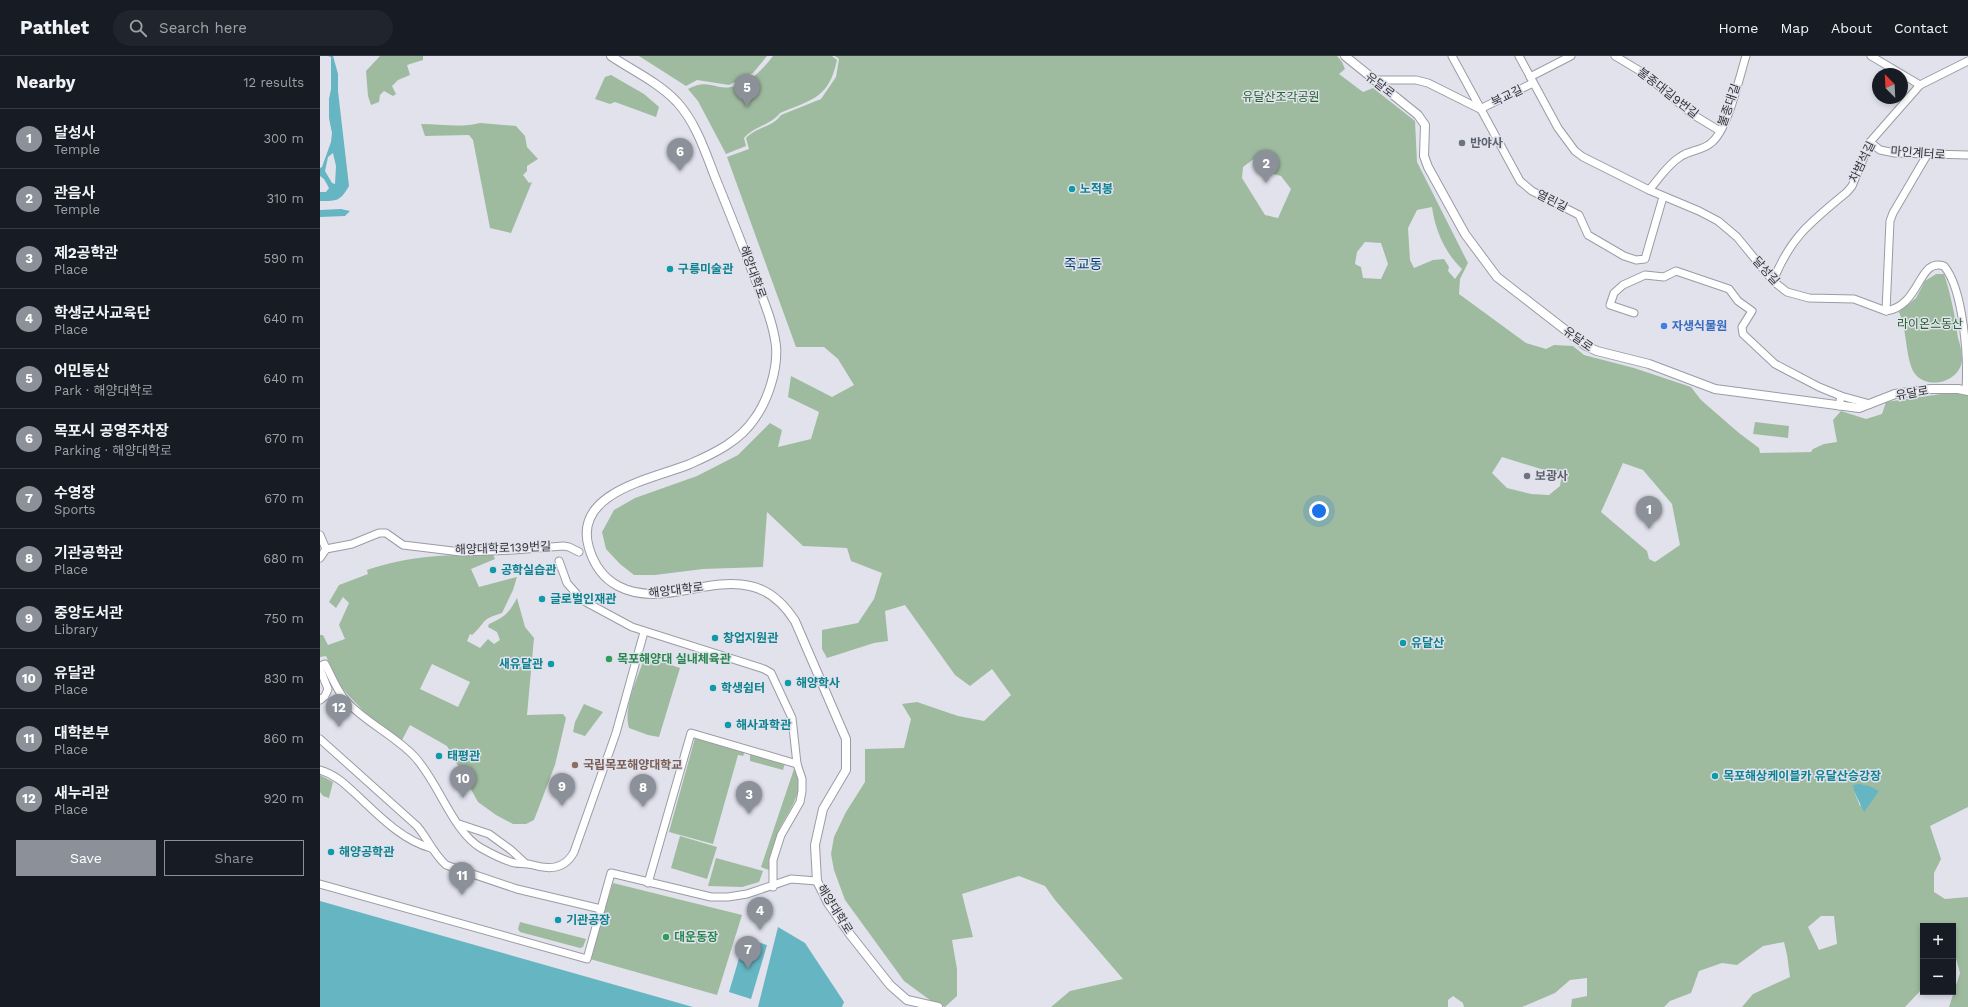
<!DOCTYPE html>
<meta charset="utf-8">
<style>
:root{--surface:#171b24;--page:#20242c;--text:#f1f3f6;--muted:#9ea1a6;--line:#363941;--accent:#8c9099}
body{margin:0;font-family:"Work Sans","Noto Sans KR",sans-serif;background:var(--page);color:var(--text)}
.controls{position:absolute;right:12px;bottom:12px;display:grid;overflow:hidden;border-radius:0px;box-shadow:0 2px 6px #0003}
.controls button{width:36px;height:36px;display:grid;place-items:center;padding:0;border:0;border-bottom:1px solid var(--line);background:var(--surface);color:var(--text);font:20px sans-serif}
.compass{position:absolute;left:1552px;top:12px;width:36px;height:36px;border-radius:50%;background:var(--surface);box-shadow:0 2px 6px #0003;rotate:336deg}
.you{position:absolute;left:999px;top:455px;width:14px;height:14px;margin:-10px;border:3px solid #fff;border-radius:50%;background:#1a73e8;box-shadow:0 0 0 6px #1a73e833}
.badge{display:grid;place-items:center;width:26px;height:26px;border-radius:50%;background:var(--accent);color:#fff;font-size:13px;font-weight:700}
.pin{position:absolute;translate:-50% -33px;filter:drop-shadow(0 1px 2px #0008)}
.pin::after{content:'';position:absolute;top:21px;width:14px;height:12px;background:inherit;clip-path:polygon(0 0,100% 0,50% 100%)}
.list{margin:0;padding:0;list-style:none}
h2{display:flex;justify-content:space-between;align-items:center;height:52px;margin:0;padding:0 16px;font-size:17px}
h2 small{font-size:13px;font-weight:400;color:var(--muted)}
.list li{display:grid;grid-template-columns:26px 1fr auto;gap:12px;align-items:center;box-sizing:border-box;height:60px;padding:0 16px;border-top:1px solid var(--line)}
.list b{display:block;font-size:15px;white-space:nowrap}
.list p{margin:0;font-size:13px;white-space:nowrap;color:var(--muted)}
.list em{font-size:13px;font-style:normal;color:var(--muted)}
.actions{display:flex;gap:8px;padding:12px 16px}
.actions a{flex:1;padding:9px 0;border:1px solid var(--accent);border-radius:0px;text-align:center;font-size:14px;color:var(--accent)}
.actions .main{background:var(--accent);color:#fff}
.icon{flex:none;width:22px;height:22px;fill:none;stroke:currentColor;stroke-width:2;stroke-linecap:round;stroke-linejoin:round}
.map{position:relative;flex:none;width:1648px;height:951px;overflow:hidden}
header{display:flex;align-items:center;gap:24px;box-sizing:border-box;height:56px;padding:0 20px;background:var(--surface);border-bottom:1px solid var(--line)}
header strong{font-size:19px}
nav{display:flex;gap:22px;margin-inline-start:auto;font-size:14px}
.search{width:280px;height:36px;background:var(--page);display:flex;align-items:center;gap:10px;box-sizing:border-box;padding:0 14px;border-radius:22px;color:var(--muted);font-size:15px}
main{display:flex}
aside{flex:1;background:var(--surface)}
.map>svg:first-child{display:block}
.green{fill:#9ebb9f;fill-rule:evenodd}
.water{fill:#66b5c2;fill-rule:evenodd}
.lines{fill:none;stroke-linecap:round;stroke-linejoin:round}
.minor-casing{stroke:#9b9ba5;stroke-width:9}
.tertiary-casing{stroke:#9b9ba5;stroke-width:10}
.minor{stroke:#fff;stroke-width:7}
.tertiary{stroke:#fff;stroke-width:8}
.worship-dot{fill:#6b7280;stroke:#e2e2ed;stroke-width:1.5}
.culture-dot{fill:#0f9aa8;stroke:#e2e2ed;stroke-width:1.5}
.shop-dot{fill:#3f7fe0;stroke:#e2e2ed;stroke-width:1.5}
.leisure-dot{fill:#2e9e5b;stroke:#e2e2ed;stroke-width:1.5}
.education-dot{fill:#8d6e63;stroke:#e2e2ed;stroke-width:1.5}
.labels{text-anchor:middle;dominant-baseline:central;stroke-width:3;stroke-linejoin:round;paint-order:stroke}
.street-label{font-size:12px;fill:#333338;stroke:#e2e2ed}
.park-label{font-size:12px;fill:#21642c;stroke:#e2e2ed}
.worship-label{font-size:12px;font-weight:bold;fill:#5b616d;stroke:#e2e2ed;text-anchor:start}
.culture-label{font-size:12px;font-weight:bold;fill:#0d838f;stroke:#e2e2ed;text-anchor:start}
.shop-label{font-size:12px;font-weight:bold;fill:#366cbe;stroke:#e2e2ed;text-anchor:start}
.leisure-label{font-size:12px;font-weight:bold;fill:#27864d;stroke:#e2e2ed;text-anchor:start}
.education-label{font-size:12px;font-weight:bold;fill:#785e54;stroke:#e2e2ed;text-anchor:start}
.quarter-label{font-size:14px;fill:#024474;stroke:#e2e2ed}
</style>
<header>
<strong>Pathlet</strong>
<div class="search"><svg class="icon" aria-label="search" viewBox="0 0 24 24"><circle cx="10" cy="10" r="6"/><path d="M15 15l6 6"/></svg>Search here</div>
<nav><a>Home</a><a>Map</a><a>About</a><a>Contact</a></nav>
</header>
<main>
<aside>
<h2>Nearby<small>12 results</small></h2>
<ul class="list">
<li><span class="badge">1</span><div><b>달성사</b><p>Temple</p></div><em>300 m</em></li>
<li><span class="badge">2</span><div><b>관음사</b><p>Temple</p></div><em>310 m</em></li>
<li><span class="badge">3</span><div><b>제2공학관</b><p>Place</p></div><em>590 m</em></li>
<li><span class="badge">4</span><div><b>학생군사교육단</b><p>Place</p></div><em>640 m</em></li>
<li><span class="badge">5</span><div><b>어민동산</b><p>Park · 해양대학로</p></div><em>640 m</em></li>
<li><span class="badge">6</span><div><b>목포시 공영주차장</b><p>Parking · 해양대학로</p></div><em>670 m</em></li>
<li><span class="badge">7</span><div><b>수영장</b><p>Sports</p></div><em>670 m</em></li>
<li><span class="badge">8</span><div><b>기관공학관</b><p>Place</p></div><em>680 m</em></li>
<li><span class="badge">9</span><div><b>중앙도서관</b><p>Library</p></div><em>750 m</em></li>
<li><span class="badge">10</span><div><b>유달관</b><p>Place</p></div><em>830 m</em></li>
<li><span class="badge">11</span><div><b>대학본부</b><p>Place</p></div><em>860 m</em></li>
<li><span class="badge">12</span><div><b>새누리관</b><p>Place</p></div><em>920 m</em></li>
</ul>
<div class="actions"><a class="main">Save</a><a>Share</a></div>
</aside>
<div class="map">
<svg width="1648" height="951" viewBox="0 0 1648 951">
<rect width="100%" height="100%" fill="#e2e2ed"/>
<g class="green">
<path d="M60 0H103V4L87 9 90 19 78 24 72 30 76 38 73 40 64 35 60 39 59 46 51 49 48 40 46 15Z"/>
<path d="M319 0H447L433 17 409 29 377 24 366 30Z"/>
<path d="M453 0H512L517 4C509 42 493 43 460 57 451 69 434 70 424 82L426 90 406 98 378 45 368 33C389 22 394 34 411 31 430 28 442 14 453 0Z"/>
<path d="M515 0H1017L1022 6 1025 13 1019 18 1043 36 1053 32 1095 65 1097 106 1148 207 1140 223 1139 238 1206 287 1226 293 1234 289 1253 290 1264 299 1314 312 1371 331 1381 344 1419 377 1439 392 1440 397 1491 396 1493 393 1504 388 1517 386 1513 364 1521 355 1546 363 1562 358 1566 346 1635 336 1648 339V751L1610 770 1621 803 1614 817V836L1625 843 1648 841V951H1629L1640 917 1635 899 1633 900V870H1603V932L1585 951H1422L1433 938 1470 921 1467 899 1464 886 1443 890 1417 909 1402 907 1379 915 1371 937 1350 945 1344 951H1251L1252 943 1267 940V922L1250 924 1235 937 1202 951H1144L1143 947 1133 940 1128 944V951H731L750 935 803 923 735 844 725 830 699 820 642 838 653 881 632 884 637 913V940L625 951 614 947 584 925 525 844 514 814 511 798 514 781 526 756 545 726V693L584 692 591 663 582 648 597 646 638 660 664 665 691 639 672 613 650 630 635 619 585 549 565 555 568 585 554 587 507 602 502 593V574L538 567 554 543 562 517 531 505 527 492 483 490 447 456 443 511 383 513 335 519H314L300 508 286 493 282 476 294 454 315 442 377 420 418 399 450 367 462 374 458 391 491 383 499 356 468 341 471 320 512 341 534 329 518 303 504 291H476L407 101 429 93 426 82C436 71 453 71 461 59L501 43 516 21 519 3ZM935 102 948 112 950 117 961 120 971 133 958 162 945 159 922 122 923 111ZM1112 151C1115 174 1125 197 1142 213L1135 223 1128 215 1129 211 1124 203 1113 204 1094 212 1090 204 1088 172 1097 154ZM1045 186 1061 187 1068 208 1061 223 1043 222 1041 211 1035 208 1037 196ZM1182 401 1234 417 1241 423 1240 430 1229 439 1211 438 1187 432 1172 417ZM1303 407 1323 414 1352 448 1360 489 1335 506 1329 503 1327 495 1281 456ZM1534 735H1559L1540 750ZM1501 860H1514L1517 888 1499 894 1488 871Z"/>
<path d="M291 19 324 38 339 51 336 61 295 46 290 48 275 43 285 21Z"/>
<path d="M160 67 196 70 205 80 207 91 218 103 207 110V115L203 119 209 127 212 126 191 177 170 172 153 84 149 79 105 80 101 68C121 68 141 72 160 67Z"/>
<path d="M1616 218H1624C1631 239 1635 260 1638 282 1640 288 1642 296 1642 303 1641 328 1602 336 1592 313 1585 295 1587 274 1579 256L1596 242 1605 225Z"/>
<path d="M1435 366 1469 370 1468 382 1433 378Z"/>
<path d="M173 498 175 503 151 513 159 531 197 521 193 534 182 557C159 564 167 566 152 579L150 578 147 585 160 592 168 583 174 588 180 584 177 576 168 571 169 568C185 561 189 557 197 542L205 571 214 582 207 659 243 658 246 662 235 709 214 764 206 768H193L176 759 158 746 127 690 90 669 82 684H80L48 660 20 630 6 600 0 601V579H3L8 589 25 583 19 569 29 547 23 541 16 552 9 546 19 529 48 518 47 514C92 499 127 499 173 498ZM112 608 150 626 138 651 100 633Z"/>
<path d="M325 600 360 612 339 681 328 679 309 672C303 649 318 622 325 600Z"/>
<path d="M264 648 283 656 265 680 253 676 255 666Z"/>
<path d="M375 682 425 696 423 700 418 699 393 788 349 776Z"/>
<path d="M433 698 465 707 463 714 430 705V699Z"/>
<path d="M474 713C489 732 466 758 459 774 454 787 452 800 449 814L441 811Z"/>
<path d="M0 719 13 726 9 742 3 740 0 736Z"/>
<path d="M360 780 397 791 387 823 351 812Z"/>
<path d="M396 802 443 815 439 826 422 831 388 830Z"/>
<path d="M293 827 422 859 397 939 270 903Z"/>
<path d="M200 866 266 883 263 891 260 892 200 876 198 873Z"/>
</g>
<g class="water">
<path d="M8 0H13L18 18V35L29 130C20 145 18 145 0 145V136H6L9 132 4 123 0 120V112L2 111 11 86 12 77 9 62V43L11 33V1ZM13 97 16 110 15 128 12 127 5 115 8 101Z"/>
<path d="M21 153 30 155 25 160 0 161V154Z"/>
<path d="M1539 728 1549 730 1559 735 1544 756 1534 735 1533 729Z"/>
<path d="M0 845 373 951H0Z"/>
<path d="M458 871 485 887 524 946 522 951H438Z"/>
<path d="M425 882 447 889 431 943 409 936Z"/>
</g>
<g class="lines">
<defs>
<g id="minor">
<path d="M1132 0 1200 125 1212 135 1259 159 1268 179 1304 200 1316 204 1325 203 1343 141"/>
<path d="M1199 0 1238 72 1255 95 1263 101 1329 134 1379 155 1398 165 1417 181 1453 225 1467 236 1489 242 1534 243 1566 255C1601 250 1598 201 1624 210 1644 234 1648 303 1646 334"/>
<path d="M1295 0 1325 18 1372 58 1400 75"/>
<path d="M1551 0 1600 29"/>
<path d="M1210 21 1251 0"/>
<path d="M1053 24H1096L1108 27 1160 53 1213 27"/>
<path d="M1550 86 1560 94 1575 97 1648 99"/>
<path d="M1329 134C1339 123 1347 109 1360 101 1369 94 1382 95 1391 87 1408 74 1419 22 1426 0"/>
<path d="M1453 225C1471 180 1491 166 1527 136L1532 130 1550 86 1600 29 1648 5"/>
<path d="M1566 255 1570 165 1573 157 1607 99"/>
<path d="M1314 257 1290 249 1294 237 1303 229 1325 219 1344 221 1356 215 1409 233 1418 245 1432 255 1422 271 1423 278 1455 308 1499 331 1521 340 1519 350"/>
<path d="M1521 340 1550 348"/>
<path d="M0 479 6 493"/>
<path d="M6 493 32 488 59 477H66L83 489 141 496 194 494 243 490 249 491 259 496"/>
<path d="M0 502 6 493"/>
<path d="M239 505 247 527 262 544 312 571 444 613 451 617 472 662 477 708 482 723V735L480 746 461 779 453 804V831"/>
<path d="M0 610 5 608C11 619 17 635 26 645 45 666 74 679 94 700 118 725 133 776 161 792 170 797 185 805 195 807 201 808 206 807 213 809 229 814 245 813 254 796L296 677 324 576"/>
<path d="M0 613 8 633 5 640 0 644"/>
<path d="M0 683 97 770C108 783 113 797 126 809L197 833 281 853"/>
<path d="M0 714C17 719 27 730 40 742 60 761 84 785 111 792"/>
<path d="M139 768 169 778 191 794 204 806"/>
<path d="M328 827 371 677 477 708"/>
<path d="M0 828 267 903 291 817 391 841H408L427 838 471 823 497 825"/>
</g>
<g id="tertiary">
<path d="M291 0C313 15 338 26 357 46 376 67 385 95 395 121 408 153 421 185 433 217 442 241 453 265 456 290 458 313 448 344 435 362 420 385 395 397 370 408 333 423 252 436 269 492 274 509 283 522 298 530 340 552 386 520 430 530 450 534 464 548 475 565L526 683V714L503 753 495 789 497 825 508 847 529 877 570 929 587 944 618 951"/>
<path d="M1025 0 1098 59 1105 69 1104 100 1108 111 1145 178 1177 221 1266 290 1277 295 1329 308 1395 333 1539 352 1575 338 1611 333H1638L1648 335"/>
</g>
</defs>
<use href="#minor" class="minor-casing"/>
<use href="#tertiary" class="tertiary-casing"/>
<use href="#minor" class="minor"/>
<use href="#tertiary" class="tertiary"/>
</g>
<g class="worship-dot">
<circle cx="1142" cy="87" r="4"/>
<circle cx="1207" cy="420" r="4"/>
</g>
<g class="culture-dot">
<circle cx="752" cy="133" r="4"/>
<circle cx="350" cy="213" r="4"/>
<circle cx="173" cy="514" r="4"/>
<circle cx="222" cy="543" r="4"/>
<circle cx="395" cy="582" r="4"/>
<circle cx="1083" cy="587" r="4"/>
<circle cx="231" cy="608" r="4"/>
<circle cx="468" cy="627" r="4"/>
<circle cx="393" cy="632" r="4"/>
<circle cx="408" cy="669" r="4"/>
<circle cx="119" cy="700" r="4"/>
<circle cx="1395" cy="720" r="4"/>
<circle cx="11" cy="796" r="4"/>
<circle cx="238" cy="864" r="4"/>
</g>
<circle class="shop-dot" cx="1344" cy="270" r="4"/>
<g class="leisure-dot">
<circle cx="289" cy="603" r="4"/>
<circle cx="346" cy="881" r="4"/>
</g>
<circle class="education-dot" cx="255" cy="709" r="4"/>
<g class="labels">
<g class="street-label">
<text transform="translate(1060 29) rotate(38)">유달로</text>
<text transform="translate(1348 37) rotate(38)">불종대길9번길</text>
<text transform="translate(1187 40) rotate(-26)">북교길</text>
<text transform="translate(1409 49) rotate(-71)">불종대길</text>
<text transform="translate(1598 97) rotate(4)">마인계터로</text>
<text transform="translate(1542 106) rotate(-64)">차범석길</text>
<text transform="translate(1232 145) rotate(27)">열린길</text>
<text transform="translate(1446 215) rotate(48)">달성길</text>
<text transform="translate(433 216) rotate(70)">해양대학로</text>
<text transform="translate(1258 283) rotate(35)">유달로</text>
<text transform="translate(1592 337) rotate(-10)">유달로</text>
<text transform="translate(183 492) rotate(-2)">해양대학로139번길</text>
<text transform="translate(356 534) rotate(-7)">해양대학로</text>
<text transform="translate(515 853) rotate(58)">해양대학로</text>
</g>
<g class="park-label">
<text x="961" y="41">유달산조각공원</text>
<text x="1610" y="268">라이온스동산</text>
</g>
<g class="worship-label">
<text x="1150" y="87">반야사</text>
<text x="1215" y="420">보광사</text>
</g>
<g class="culture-label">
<text x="760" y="133">노적봉</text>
<text x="358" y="213">구릉미술관</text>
<text x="181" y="514">공학실습관</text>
<text x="230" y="543">글로벌인재관</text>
<text x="403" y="582">창업지원관</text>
<text x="1091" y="587">유달산</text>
<text x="223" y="608" text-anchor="end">새유달관</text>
<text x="476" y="627">해양학사</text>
<text x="401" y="632">학생쉼터</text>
<text x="416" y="669">해사과학관</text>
<text x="127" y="700">태평관</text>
<text x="1403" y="720">목포해상케이블카 유달산승강장</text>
<text x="19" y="796">해양공학관</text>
<text x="246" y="864">기관공장</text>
</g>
<g class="shop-label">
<text x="1352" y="270">자생식물원</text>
</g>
<g class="leisure-label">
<text x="297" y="603">목포해양대 실내체육관</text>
<text x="354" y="881">대운동장</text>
</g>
<g class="education-label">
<text x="263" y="709">국립목포해양대학교</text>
</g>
<g class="quarter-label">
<text x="763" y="208">죽교동</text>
</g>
</g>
</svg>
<div class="controls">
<button>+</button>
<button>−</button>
</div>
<svg class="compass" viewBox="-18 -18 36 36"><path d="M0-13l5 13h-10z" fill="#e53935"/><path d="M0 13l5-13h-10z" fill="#9ea1a6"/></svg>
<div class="you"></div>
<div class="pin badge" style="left:1329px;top:473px">1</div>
<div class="pin badge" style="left:946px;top:127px">2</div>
<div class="pin badge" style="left:429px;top:758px">3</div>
<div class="pin badge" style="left:440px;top:874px">4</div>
<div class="pin badge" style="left:427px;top:51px">5</div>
<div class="pin badge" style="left:360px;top:115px">6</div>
<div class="pin badge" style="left:428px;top:913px">7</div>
<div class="pin badge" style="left:323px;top:751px">8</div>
<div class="pin badge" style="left:242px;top:750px">9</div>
<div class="pin badge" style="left:143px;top:742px">10</div>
<div class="pin badge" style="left:142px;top:839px">11</div>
<div class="pin badge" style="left:19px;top:671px">12</div>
</div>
</main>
